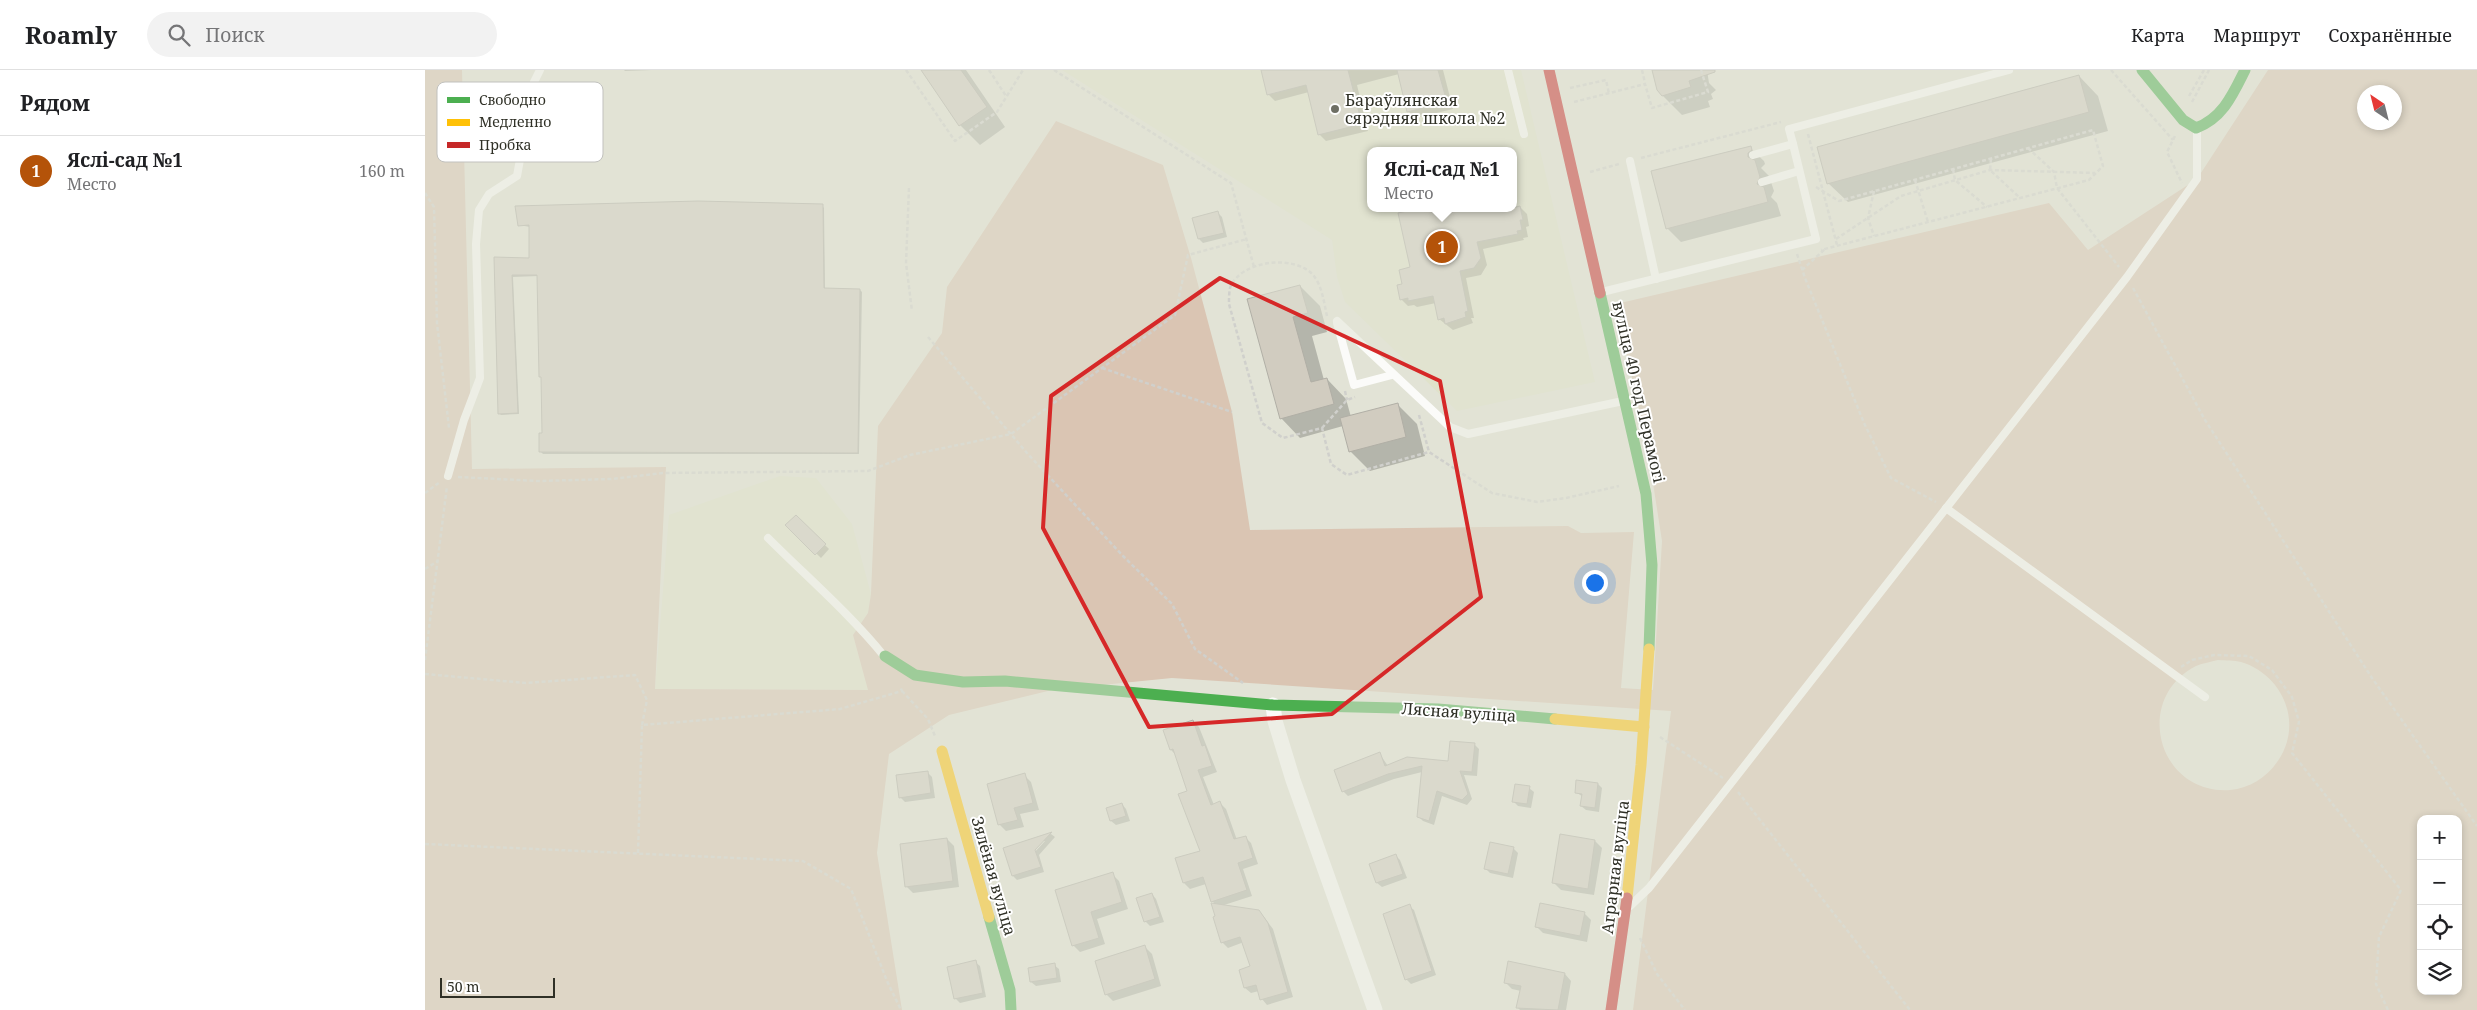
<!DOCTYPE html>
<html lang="ru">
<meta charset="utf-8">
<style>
:root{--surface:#fff;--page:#f2f2f2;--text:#202124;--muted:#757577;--line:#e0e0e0;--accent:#b45309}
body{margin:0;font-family:"Noto Serif",serif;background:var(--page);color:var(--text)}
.controls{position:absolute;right:15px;bottom:15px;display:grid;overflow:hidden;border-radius:10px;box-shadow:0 2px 8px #0003}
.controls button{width:45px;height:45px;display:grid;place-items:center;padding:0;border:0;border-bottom:1px solid var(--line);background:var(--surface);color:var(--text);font:25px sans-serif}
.compass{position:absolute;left:1932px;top:15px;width:45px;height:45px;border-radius:50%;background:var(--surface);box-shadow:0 2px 8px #0003;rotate:325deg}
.scale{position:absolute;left:15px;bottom:12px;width:115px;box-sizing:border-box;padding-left:5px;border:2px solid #2f3026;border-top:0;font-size:14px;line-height:18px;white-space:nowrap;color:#2f3026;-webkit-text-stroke:4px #fff;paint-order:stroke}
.you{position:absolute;left:1169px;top:512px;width:18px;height:18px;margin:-12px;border:4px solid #fff;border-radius:50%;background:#1a73e8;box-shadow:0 0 0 8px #1a73e833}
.badge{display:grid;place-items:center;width:32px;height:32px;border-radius:50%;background:var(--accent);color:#fff;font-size:16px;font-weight:700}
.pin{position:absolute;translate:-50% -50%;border:2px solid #fff;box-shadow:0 1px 5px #0006}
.popup{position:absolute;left:942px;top:77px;width:150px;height:65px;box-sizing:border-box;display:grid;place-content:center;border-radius:10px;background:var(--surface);filter:drop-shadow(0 1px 4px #0005);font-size:16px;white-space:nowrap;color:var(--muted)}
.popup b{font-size:19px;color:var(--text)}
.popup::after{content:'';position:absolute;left:50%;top:100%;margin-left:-10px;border:10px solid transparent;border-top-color:var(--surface)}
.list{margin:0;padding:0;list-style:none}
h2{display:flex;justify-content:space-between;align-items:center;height:65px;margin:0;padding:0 20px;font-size:21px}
h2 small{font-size:16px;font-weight:400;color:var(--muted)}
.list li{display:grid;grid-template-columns:32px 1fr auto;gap:15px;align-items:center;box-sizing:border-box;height:70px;padding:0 20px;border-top:1px solid var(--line)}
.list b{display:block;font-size:19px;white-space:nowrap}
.list p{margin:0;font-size:16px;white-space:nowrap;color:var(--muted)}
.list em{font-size:16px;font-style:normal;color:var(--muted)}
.icon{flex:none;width:28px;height:28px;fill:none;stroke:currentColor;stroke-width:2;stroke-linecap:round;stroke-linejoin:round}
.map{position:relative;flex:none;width:2052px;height:940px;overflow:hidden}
header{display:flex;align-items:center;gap:30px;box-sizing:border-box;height:70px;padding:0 25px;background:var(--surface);border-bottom:1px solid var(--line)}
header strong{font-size:24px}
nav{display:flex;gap:28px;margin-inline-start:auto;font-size:18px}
.search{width:350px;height:45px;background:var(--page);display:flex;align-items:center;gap:12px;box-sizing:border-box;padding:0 18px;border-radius:28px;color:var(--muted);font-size:19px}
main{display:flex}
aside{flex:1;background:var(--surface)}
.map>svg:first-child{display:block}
.built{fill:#e0e2ca;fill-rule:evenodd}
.forest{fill:#dac5b3;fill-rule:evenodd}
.shadow{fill:#0003;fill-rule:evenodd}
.building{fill:#d1ccc0;stroke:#b1afa6}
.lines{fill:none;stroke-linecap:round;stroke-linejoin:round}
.path{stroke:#d0d0cc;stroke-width:2.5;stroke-dasharray:4 2.5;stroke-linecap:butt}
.lane{stroke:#fbfbf9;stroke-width:8}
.street{stroke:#fbfbf9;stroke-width:15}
.fast{stroke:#4caf50;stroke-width:11}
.slow{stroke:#ffc107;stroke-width:11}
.jam{stroke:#c62828;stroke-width:11}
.marked{fill:none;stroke:#d62828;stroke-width:4;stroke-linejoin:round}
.poi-dot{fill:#6e6f64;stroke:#fff;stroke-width:2}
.labels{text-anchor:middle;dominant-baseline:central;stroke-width:4;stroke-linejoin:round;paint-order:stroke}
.poi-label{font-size:16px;fill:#2f3026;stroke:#fff;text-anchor:start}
.street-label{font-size:16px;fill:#2f3026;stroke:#fff}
.key{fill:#fff;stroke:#c1c1be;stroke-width:1}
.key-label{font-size:14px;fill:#2f3026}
</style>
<header>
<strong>Roamly</strong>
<div class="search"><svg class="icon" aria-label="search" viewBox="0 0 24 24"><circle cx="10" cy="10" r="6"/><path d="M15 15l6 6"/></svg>Поиск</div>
<nav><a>Карта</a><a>Маршрут</a><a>Сохранённые</a></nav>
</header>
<main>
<aside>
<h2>Рядом<small></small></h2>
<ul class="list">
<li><span class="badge">1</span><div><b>Яслі-сад №1</b><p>Место</p></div><em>160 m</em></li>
</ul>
</aside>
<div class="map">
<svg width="2052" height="940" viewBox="0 0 2052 940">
<rect width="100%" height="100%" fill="#e2e3d6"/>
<g class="built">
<path d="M637 0H1096L1170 312 1032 341 920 232 912 207 907 170ZM946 81H1088V138H946Z"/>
<path d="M355 406 391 408 427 454 446 524 443 543 428 565 444 620 230 619 244 445Z"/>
</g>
<path class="forest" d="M0 0H37L47 399 241 397 230 619 443 620 428 565 443 543 446 524 453 356 517 263 522 217 631 51 738 95 766 188 807 342 825 460 1143 456 1156 463 1209 462 1196 618 1228 620 1237 471 1223 381 1191 234 1624 133 1663 180 1772 109 1843 0H2052V940H1208L1246 641 747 608 627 620 524 645 464 684 452 783 477 940H0ZM1940 22H1970V52H1940ZM1793 590C1801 591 1809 590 1816 592 1856 604 1877 649 1856 686 1845 705 1827 718 1805 720 1733 725 1707 629 1771 596 1778 593 1786 592 1793 590ZM1996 749H2033V921H1996Z"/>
<g class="shadow">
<path d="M199 0H227L200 1Z"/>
<path d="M497 0H541L580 57 555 75 535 55Z"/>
<path d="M837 0H1018L1028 39 990 48 983 41 974 4 932 15 943 61 901 71 894 64 884 22 850 31 843 24Z"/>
<path d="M1228 0H1282L1284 13 1291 20 1286 24 1288 29 1283 31 1285 37 1257 45 1238 26Z"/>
<path d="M1654 6 1673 26 1683 61 1423 132 1403 113Z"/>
<path d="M1325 78 1339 91 1340 94 1336 98 1344 106 1349 121 1346 127 1352 133 1356 146 1256 172 1242 158Z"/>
<path d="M397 136 399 138 400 219 435 220 437 222 434 384H118L116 382 118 364V309L115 306 114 206 88 207 94 344 76 345 74 343 70 188 105 189V157L94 155Z"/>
<path d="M1088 136 1095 137 1102 144 1104 156 1101 157 1103 167 1098 168 1099 170 1058 179 1062 195 1056 205 1041 208 1049 248H1046L1048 253 1028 260 1014 249 1011 233 992 237 989 235 983 236 976 229 979 215 986 198 1088 138Z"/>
<path d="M793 143 797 147 802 167 778 173 774 169 769 149Z"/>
<path d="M875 216 895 236 902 262 887 266 899 310 902 309 921 329 926 347 972 334 992 354 1000 386 945 401 925 381 918 356 875 368 856 348 824 230Z"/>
<path d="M371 447 404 479 396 488 362 455Z"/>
<path d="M768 651 774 657 792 702 778 707 789 735 795 733 801 739 812 770 820 767 826 773 833 794 818 799 827 826 796 836 833 841 839 847 848 859 868 927 842 935 837 929 834 921 826 923 820 918 827 897 819 872 803 878 797 872 791 835 787 831 781 814 765 819 759 813 752 789 776 781 764 721 751 685 746 680 740 661Z"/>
<path d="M1049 674 1054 679 1052 706 1039 705 1047 729 1042 735 1017 726 1009 755 998 751 993 746 997 702 969 709 923 726 918 721 954 683 963 696 1025 692Z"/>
<path d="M502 702 507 707 510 728 480 732 475 727Z"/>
<path d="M599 705 606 712 614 740 595 744 599 757 581 761 574 754Z"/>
<path d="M1173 714 1177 718 1174 742 1161 740 1156 736 1158 727 1151 722Z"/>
<path d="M1104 718 1109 722 1106 738 1093 736 1088 731Z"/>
<path d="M697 734 701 739 705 751 691 755 686 751 683 738Z"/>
<path d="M626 764 630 767 614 785 619 802 592 810 588 806 579 779ZM617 771H620L607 785 605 783Z"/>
<path d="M522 769 529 776 534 817 488 823 481 816Z"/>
<path d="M1170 771 1177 778 1169 825 1136 820 1129 813Z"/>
<path d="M1066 774 1089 779 1093 783 1088 808 1065 803 1060 798Z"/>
<path d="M971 786 975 790 982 808 957 817 952 813Z"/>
<path d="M687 804 694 811 703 839 672 849 680 874 655 882 648 875 631 821Z"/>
<path d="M727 824 731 829 739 852 725 856 721 852 713 829Z"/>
<path d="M984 836 989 840 1011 905 986 914 981 909Z"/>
<path d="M1159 843 1166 850 1162 872 1118 863 1111 856Z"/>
<path d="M720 877 727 884 736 916 688 931 681 924Z"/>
<path d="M550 892 555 896 561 927 535 933 530 928Z"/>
<path d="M629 895 634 899 636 912 611 916 606 912Z"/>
<path d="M1140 904 1146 911 1141 940H1095L1093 938 1096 921 1087 919 1080 912Z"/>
</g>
<g class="building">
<path d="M496 0H536L562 37 534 56Z"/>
<path d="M836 0H923L937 54 893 65 881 15 842 25Z"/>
<path d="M972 0H1013L1022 32 982 42Z"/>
<path d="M1227 0H1290V2L1264 11 1266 17 1237 26 1232 20Z"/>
<path d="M1654 5 1664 42 1402 114 1392 77Z"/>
<path d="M1326 76 1327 80 1323 83V87L1330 90 1335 107 1332 114 1339 117 1343 132 1241 159 1226 101Z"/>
<path d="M273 131 398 134 399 218 435 219 433 383 114 382V363H117L116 307H114L112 205H87L93 343 73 344 69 187 104 188V155L93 156 90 136Z"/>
<path d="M1095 136 1098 150H1095L1097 160 1092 161 1093 164 1052 172 1056 188 1049 198 1035 201 1043 241 1040 242 1041 247 1020 254 1019 248 1013 250 1008 226 983 231V228L975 230 972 215 977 214 974 200 985 197 973 143 996 138H1088Z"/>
<path d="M793 141 799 163 773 169 767 148Z"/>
<path d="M875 215 883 243 868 247 886 312 902 308 909 334 855 349 822 229Z"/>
<path d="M973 333 981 367 924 382 915 348Z"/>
<path d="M371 445 401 474 390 485 360 455Z"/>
<path d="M768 650 777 676 780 675 787 696 773 700 786 735 795 731 809 769 821 766 828 788 813 793 822 820 786 832 778 807 758 813 750 788 775 781 753 724 762 721 748 679 745 680 738 660Z"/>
<path d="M1025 671 1050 673 1047 702 1035 701 1043 724 1037 730 1012 721 1004 751 992 747 997 696 963 704 917 722 909 700 955 682 960 696 982 687 1023 691Z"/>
<path d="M503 701 506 723 474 728 471 705Z"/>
<path d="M600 703 608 733 589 738 593 750 573 755 562 714Z"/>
<path d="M1151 710 1173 713 1170 738 1155 736 1157 724 1150 723Z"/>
<path d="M1090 714 1105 716 1102 734 1087 732Z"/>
<path d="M697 733 701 746 685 751 681 738Z"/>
<path d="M627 762 610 780 616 797 587 806 578 778Z"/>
<path d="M1135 764 1170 770 1163 819 1127 813Z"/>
<path d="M522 768 528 811 480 817 475 774Z"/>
<path d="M1065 772 1089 777 1083 804 1059 799Z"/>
<path d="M971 784 978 804 951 813 944 794Z"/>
<path d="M688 802 697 832 666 842 674 868 647 876 630 820Z"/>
<path d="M727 823 735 847 719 852 711 828Z"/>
<path d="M786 833 834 840 843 853 863 922 835 930 831 915 819 918 814 900 825 896 815 867 796 873 788 847 790 846Z"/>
<path d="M1115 833 1160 842 1155 866 1110 857Z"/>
<path d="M985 834 1007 901 980 910 958 844Z"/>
<path d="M720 875 730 909 680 925 670 891Z"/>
<path d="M551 890 558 923 529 929 522 897Z"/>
<path d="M1083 891 1140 903 1133 940 1091 938 1096 916 1079 913Z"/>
<path d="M630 893 632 908 605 912 603 898Z"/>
</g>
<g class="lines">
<g class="path">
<path d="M481 0 530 71 572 42 598 0"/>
<path d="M564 0 581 26"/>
<path d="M629 0 806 113 829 197"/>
<path d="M1217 0 1220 13"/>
<path d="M1686 0 1748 70"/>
<path d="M1145 18 1181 10 1184 24"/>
<path d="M1764 26 1779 0"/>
<path d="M1149 32 1220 14 1227 38 1283 22 1276 0"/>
<path d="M1767 32 1784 0"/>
<path d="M1383 64 1412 175"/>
<path d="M1750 66 1742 82 1757 113"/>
<path d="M1603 78 1629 102 1632 118 1694 197"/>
<path d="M1216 88 1356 52"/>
<path d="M1566 89 1565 100 1594 127"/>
<path d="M1528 99 1530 110 1562 137"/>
<path d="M1165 102 1194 94"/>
<path d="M1490 110 1503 152"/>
<path d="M1391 117 1414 131 1668 60 1678 96 1664 110 1396 180"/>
<path d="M484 118 481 193 487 241"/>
<path d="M1449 121 1443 148 1449 166"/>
<path d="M0 123 9 137 12 253 24 358"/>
<path d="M1411 169 1476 126 1565 100 1670 103"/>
<path d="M1372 184 1380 208 1439 353 1466 408 1511 432"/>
<path d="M1377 200 1400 179"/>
<path d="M1708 218 1780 350 1947 608 2052 756"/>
<path d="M902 246C899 233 897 215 888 205 870 184 815 190 805 218 804 223 804 229 804 234L837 353 858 368 897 358 906 394 922 405 1004 382 1067 423 1112 432 1141 428 1194 416"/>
<path d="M503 267 602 383 698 486 747 534 770 579 818 613"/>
<path d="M677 298 807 342"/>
<path d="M920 321 922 330"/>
<path d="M994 345 1004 382"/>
<path d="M897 358 922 330 930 327"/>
<path d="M33 407 113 411 186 409 238 403 443 401 485 385 586 364 750 245 763 185 822 169"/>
<path d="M0 423 15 412"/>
<path d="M0 499 13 491"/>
<path d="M0 590 22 416"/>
<path d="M1756 597 1767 590 1789 585 1824 586 1847 600 1867 627 1874 652 1867 683 1976 820 1954 867 1951 914 1963 940"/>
<path d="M0 604 101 613 210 605 222 630 217 655"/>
<path d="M477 621 503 649 510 666"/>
<path d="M1235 667 1298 708"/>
<path d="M1313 722 1485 940"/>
<path d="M0 774 378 791 426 819 462 911 476 940"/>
<path d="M213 783 217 655 415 639 477 621 475 617"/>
<path d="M1215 868 1232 904 1260 940"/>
</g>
<g class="lane">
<path d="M1083 0 1099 64"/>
<path d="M1368 74 1364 59 1584 0"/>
<path d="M1205 91 1231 209"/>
<path d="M1337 112 1374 101"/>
<path d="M1177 222 1391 169 1368 74 1328 85"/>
<path d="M912 251 1025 357 1043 364 1198 331"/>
<path d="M912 253 929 315 967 305"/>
<path d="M23 406 39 350 55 308 51 174 54 140 64 124 92 106 109 12 115 0"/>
<path d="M1521 438 1780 627"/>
<path d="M343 468C382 507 425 544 459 586"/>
<path d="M1205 836 1224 818 1702 207 1772 109V60"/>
</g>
<path class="street" d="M848 635 850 651 868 710 950 940"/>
<g class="fast">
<path d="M1717 0 1758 50 1771 58C1798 48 1808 24 1820 0"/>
<path d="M1175 223 1221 424 1227 495 1224 579"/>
<path d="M460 586 490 605 538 612 580 611 848 635 1013 639 1130 649"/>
<path d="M564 847 585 920 586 940"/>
</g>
<g class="slow">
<path d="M1130 649 1219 657"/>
<path d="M517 681 564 847"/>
<path d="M1202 828 1216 695 1224 579"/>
</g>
<g class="jam">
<path d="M1124 0 1175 223"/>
<path d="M1186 940 1202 828"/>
</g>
</g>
<path d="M0 0H2052V940H0ZM795 208 1015 311 1056 527 907 644 724 657 618 458 626 326Z" fill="#e2e3d6" fill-opacity=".55" fill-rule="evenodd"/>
<path class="marked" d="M795 208 1015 311 1056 527 907 644 724 657 618 458 626 326Z"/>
<circle class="poi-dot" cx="910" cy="39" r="5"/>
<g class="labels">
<g class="poi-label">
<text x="920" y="30">Бараўлянская<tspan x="920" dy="18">сярэдняя школа №2</tspan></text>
</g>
<g class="street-label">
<text transform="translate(1214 322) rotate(77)">вуліца 40 год Перамогі</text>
<text transform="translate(1034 642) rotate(4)">Лясная вуліца</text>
<text transform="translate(1190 797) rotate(-83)">Аграрная вуліца</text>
<text transform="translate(569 806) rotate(74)">Зялёная вуліца</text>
</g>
</g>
<rect x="12" y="12" width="166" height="80" rx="8" class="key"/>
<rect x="22" y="27" width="23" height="6" fill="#4caf50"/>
<rect x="22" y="49" width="23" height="7" fill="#ffc107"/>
<rect x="22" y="72" width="23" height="6" fill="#c62828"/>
<g class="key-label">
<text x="54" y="35">Свободно</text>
<text x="54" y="57">Медленно</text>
<text x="54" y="80">Пробка</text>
</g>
</svg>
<div class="controls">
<button>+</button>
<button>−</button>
<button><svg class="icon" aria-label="locate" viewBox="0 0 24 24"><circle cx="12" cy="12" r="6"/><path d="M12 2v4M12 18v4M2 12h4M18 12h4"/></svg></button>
<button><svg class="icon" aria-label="layers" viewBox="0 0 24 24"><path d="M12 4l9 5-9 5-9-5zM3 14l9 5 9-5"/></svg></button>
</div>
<svg class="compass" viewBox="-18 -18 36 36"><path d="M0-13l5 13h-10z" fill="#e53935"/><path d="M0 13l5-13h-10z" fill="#757577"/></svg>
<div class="scale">50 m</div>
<div class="you"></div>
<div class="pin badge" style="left:1017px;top:177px">1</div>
<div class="popup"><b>Яслі-сад №1</b>Место</div>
</div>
</main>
